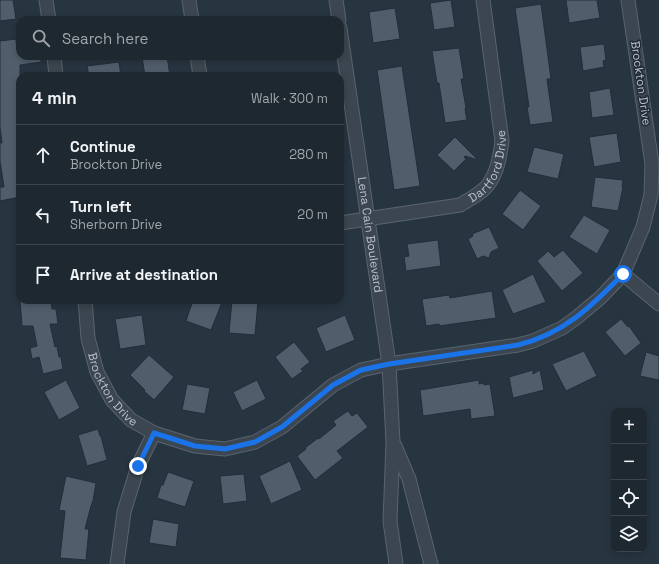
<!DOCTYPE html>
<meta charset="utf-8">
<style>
:root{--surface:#1d2830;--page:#253038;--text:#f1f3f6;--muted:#a0a6ab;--line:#3b444c}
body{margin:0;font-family:"Space Grotesk",sans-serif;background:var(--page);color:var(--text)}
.controls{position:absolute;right:12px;bottom:12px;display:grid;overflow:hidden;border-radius:8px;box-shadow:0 2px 6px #0003}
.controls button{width:36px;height:36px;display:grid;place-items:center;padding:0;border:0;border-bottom:1px solid var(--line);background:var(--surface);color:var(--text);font:20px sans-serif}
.stop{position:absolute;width:12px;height:12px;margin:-9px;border:3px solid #1a73e8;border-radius:50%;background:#fff}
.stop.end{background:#1a73e8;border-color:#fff;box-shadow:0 1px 4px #0008}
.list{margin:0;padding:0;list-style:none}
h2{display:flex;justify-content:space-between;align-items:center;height:52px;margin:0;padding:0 16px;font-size:17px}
h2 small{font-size:13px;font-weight:400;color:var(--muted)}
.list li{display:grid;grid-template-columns:26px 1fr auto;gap:12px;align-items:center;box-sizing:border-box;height:60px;padding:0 16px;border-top:1px solid var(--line)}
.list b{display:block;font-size:15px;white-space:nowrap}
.list p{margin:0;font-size:13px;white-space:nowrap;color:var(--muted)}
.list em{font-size:13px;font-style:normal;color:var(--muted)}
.icon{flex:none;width:22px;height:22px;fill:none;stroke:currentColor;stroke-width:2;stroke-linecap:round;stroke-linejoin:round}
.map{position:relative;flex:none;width:659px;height:564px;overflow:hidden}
.search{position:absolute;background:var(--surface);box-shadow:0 2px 6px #0003;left:16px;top:16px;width:328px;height:44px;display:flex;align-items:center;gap:10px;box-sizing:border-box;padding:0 14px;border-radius:12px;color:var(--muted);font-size:15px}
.panel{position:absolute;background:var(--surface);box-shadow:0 2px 6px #0003;left:16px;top:72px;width:328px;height:232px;border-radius:12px}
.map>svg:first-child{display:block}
.building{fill:#505e6b;stroke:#222d38}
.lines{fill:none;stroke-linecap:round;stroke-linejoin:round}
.minor-casing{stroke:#59646e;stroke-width:15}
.minor{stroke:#3b4650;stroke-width:13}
.route{stroke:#1a73e8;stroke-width:5}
.labels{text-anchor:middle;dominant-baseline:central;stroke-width:3;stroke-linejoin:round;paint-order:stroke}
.street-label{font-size:12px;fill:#b8c1cb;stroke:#202b36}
</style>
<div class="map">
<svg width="659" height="564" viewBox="0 0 659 564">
<rect width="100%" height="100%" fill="#273540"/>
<g class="building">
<path d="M0 0H13L16 19 0 21Z"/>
<path d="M451 0 455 27 434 30 430 3Z"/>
<path d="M566 0H597L600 18 569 23Z"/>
<path d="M541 4 551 79H547L553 122 530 125 527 107H529L515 8Z"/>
<path d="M395 8 400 39 373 43 369 12Z"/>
<path d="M16 39 17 50H20V56H41V62L20 65V197L0 201V187H4L0 161V143H2L0 127V41Z"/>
<path d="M604 44 606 60 603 61 604 67 583 71 580 47Z"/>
<path d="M459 48 464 79H461L466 108 465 109 467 120 445 123 439 83H437L432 51Z"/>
<path d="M151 56H167L170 76H145L142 57Z"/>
<path d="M119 62 121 76H89L87 66Z"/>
<path d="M402 66 420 186 394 190 377 70Z"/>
<path d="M610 88 614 115 592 118 589 92Z"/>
<path d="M617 133 621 162 594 167 589 137Z"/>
<path d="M455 137 478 160 465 156 464 157 466 159 454 171 437 155Z"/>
<path d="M534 147 564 154 558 179 527 172Z"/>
<path d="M595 177 623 180 622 187H623L618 211 591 207Z"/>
<path d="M520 190 541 206 523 230 502 214Z"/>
<path d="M584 215 610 230 597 254 569 237Z"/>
<path d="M489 227 499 248 491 252 489 258 483 256 477 259 468 239 473 236 472 234Z"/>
<path d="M438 240 441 266 406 271 404 257 409 256 407 244Z"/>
<path d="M563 250 583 273 562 291 537 261 548 251 554 257Z"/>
<path d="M533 274 546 302 513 314 502 290Z"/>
<path d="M492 291 496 318 439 326V324L426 326 422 299 449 295 450 298Z"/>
<path d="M20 300H51L52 309H56L58 324H50L55 347 57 346 59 357H61L63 369 43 374 39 357 32 359 30 348 37 346 33 326H22Z"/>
<path d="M193 300H223L211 330 186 321Z"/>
<path d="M232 300 258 301 255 335 229 333Z"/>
<path d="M142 315 146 345 120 349 115 319Z"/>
<path d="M345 315 355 340 326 352 316 328Z"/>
<path d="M621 319 628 327 629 326 641 343 625 356 605 332Z"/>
<path d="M294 342 310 362 301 369 303 371 292 379 275 357Z"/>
<path d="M584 351 597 376 566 391 552 364Z"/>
<path d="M646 352 659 356V380L640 376Z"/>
<path d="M149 355 174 377 154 400 144 391 145 390 130 375Z"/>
<path d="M533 370V374L540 370 544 390 513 398 509 377Z"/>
<path d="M66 380 80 408 59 420 44 392Z"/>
<path d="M257 380 266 399 242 411 233 392Z"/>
<path d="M479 380V384L484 383V385L490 384 495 416 471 419 470 409 423 416 420 390Z"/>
<path d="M187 384 210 388 205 414 182 410Z"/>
<path d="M348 411 352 416 357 413 368 427 337 451 343 458 315 480 297 456 306 449 305 448 318 438 319 439 336 425 333 421Z"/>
<path d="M98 429 100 436H101L107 460 87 466 78 435Z"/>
<path d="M290 461 302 490 271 504 259 476Z"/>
<path d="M168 472 194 481 185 507 157 498 161 485H163Z"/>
<path d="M244 474 247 501 223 504 220 476Z"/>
<path d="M66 476 96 483 93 501 91 506 85 529H89L86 560 60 558 65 511 59 510Z"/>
<path d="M153 519 179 524 176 547 149 543Z"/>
</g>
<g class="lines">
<defs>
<g id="minor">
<path d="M46 0 49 20"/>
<path d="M189 0 192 20"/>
<path d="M336 0 339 20"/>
<path id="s1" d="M340 28 389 364 393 442 390 521 396 564"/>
<path d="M54 56 56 76"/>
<path d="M197 56 200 76"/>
<path id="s2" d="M340 223 460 205C470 199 484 192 490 182 498 170 500 155 502 141L483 0"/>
<path d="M623 274 659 304"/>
<path id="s3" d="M85 300 88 338 97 372 112 400 131 420 154 433 195 446 225 449 255 442 282 427 333 385 361 370 389 364 518 345 533 341 562 328 576 318 600 298 623 274 643 227 651 195 652 164 628 0"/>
<path d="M395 446 409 479 431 564"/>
<path d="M117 564 124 512 138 466 154 433"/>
</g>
</defs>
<use href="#minor" class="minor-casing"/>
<use href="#minor" class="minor"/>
</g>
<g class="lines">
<path class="route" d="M138 466 154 433 195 446 225 449 255 442 282 427 333 385 361 370 389 364 518 345C563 334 591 307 623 274"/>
</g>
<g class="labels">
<g class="street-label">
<text transform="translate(641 83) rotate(82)">Brockton Drive</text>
<text stroke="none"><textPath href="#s2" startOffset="173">Dartford Drive</textPath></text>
<text stroke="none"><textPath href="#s1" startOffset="209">Lena Cain Boulevard</textPath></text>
<text stroke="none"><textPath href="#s3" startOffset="96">Brockton Drive</textPath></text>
</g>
</g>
</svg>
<div class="controls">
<button>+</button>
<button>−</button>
<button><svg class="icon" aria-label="locate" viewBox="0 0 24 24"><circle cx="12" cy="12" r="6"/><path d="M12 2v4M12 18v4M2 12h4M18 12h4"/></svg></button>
<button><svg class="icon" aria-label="layers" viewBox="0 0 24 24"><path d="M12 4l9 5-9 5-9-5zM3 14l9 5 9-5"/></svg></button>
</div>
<div class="stop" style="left:623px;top:274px"></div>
<div class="stop end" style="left:138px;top:466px"></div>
<div class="search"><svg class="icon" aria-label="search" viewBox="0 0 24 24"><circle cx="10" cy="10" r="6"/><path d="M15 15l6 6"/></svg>Search here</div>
<section class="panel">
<h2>4 min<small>Walk · 300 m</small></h2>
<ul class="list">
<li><svg class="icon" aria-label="ahead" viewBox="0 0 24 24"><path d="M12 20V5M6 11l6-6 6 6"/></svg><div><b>Continue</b><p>Brockton Drive</p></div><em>280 m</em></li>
<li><svg class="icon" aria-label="left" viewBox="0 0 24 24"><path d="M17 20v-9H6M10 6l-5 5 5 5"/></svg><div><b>Turn left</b><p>Sherborn Drive</p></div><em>20 m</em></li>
<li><svg class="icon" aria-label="arrive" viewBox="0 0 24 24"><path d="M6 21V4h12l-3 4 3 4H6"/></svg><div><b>Arrive at destination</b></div></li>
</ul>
</section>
</div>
